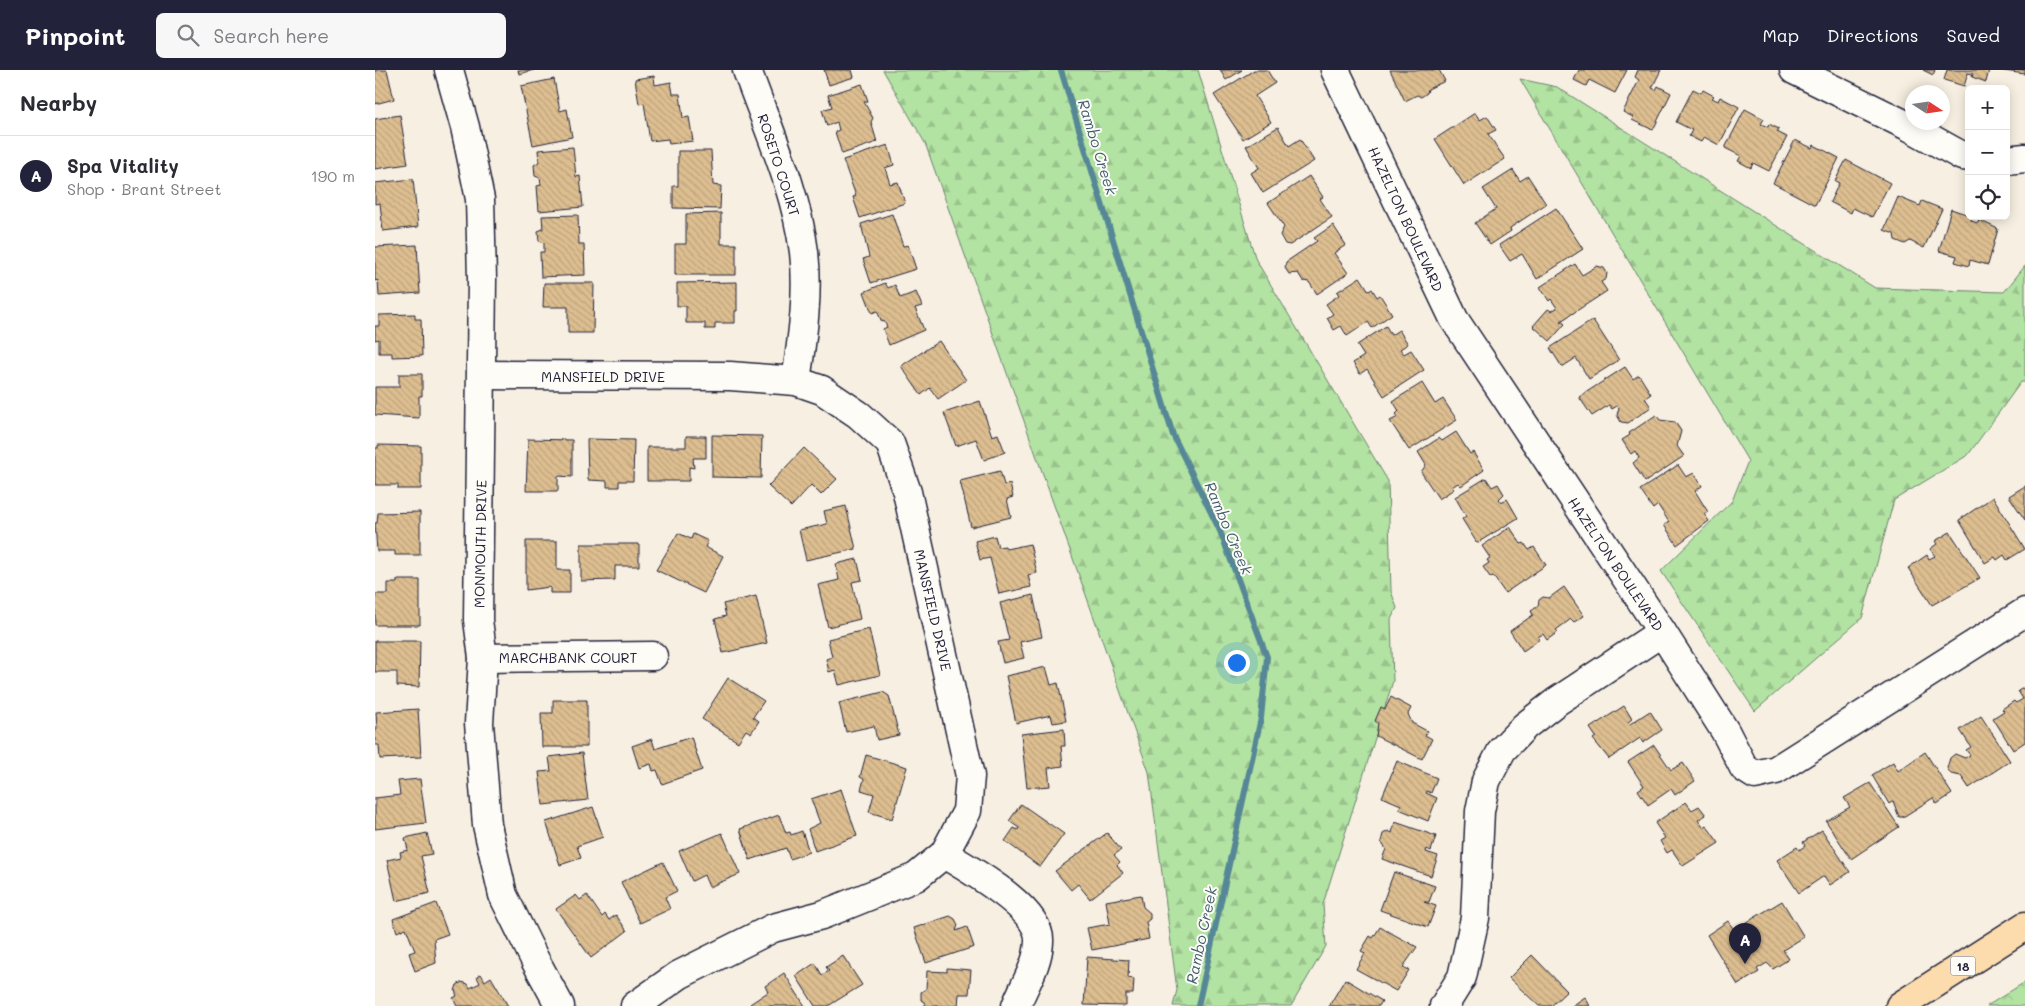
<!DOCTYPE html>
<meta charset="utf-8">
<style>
:root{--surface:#fff;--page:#f7f7f7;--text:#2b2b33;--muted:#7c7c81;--line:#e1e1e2;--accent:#22223b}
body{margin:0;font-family:Mali,sans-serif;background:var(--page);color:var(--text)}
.controls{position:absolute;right:15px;top:15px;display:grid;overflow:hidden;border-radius:8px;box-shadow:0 2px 12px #0003}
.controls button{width:45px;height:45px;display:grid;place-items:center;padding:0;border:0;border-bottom:1px solid var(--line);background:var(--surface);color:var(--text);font:25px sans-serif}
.compass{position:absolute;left:1530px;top:15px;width:45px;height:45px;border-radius:50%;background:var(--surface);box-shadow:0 2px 12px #0003;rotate:102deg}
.you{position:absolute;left:861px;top:592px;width:18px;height:18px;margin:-12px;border:4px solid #fff;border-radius:50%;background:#1a73e8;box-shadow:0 0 0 8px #1a73e833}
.badge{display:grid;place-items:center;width:32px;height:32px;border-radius:50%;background:var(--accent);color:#fff;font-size:16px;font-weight:700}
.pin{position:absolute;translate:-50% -41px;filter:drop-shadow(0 1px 2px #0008)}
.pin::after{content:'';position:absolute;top:26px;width:18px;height:15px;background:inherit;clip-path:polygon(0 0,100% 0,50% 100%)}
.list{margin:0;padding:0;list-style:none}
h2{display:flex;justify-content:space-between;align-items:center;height:65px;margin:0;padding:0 20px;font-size:21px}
h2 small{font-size:16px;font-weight:400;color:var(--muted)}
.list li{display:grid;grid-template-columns:32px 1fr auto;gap:15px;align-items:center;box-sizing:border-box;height:80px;padding:0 20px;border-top:1px solid var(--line)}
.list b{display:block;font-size:19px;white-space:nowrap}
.list p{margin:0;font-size:16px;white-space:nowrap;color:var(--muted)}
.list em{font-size:16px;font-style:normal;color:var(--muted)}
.icon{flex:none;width:28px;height:28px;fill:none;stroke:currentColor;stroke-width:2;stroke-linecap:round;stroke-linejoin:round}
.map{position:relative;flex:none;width:1650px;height:936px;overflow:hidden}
header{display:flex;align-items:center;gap:30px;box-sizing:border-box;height:70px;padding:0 25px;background:var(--accent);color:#fff}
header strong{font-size:24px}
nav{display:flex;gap:28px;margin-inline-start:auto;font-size:18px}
.search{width:350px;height:45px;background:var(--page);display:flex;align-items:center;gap:12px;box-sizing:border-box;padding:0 18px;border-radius:8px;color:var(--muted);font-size:19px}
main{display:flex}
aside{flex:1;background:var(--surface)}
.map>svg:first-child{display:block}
.forest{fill:url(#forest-firs);stroke:#6a826e}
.park{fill:url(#park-crowns);stroke:#6a826e}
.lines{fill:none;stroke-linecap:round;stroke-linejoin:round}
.stream{stroke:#578796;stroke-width:6}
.building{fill:url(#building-back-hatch);stroke:#22223b}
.minor-casing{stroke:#22223b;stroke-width:31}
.major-casing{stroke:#22223b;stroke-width:31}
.minor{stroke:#fdfcf7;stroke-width:28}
.major{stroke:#fcdcac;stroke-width:28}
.labels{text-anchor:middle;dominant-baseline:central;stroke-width:4;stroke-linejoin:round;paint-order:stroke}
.shield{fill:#fdfcf7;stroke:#646373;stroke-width:1}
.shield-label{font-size:12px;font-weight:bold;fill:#22223b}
.street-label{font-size:14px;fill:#22223b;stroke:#fdfcf7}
.water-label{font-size:15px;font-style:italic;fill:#415d70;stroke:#fdfcf7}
</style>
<header>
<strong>Pinpoint</strong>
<div class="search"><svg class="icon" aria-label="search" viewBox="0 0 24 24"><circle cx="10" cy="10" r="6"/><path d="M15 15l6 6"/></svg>Search here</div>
<nav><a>Map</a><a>Directions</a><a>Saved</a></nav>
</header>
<main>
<aside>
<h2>Nearby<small></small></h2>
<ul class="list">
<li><span class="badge">A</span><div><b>Spa Vitality</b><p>Shop · Brant Street</p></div><em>190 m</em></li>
</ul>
</aside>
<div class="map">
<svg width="1650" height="936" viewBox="0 0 1650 936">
<defs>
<pattern id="forest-firs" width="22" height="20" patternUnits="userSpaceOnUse" patternTransform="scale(1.25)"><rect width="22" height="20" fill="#b2e3a2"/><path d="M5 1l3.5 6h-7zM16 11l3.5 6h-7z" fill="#99c28c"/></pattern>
<pattern id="park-crowns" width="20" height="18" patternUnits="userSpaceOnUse" patternTransform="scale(1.25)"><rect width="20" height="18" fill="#b2e3a2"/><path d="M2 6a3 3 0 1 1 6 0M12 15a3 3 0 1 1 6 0" fill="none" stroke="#99c28c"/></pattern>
<pattern id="building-back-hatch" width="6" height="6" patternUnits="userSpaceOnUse" patternTransform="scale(1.25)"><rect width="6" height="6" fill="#ddbe90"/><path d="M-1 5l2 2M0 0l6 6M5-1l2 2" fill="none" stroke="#bda37d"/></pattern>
</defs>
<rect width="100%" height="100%" fill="#f7f0e2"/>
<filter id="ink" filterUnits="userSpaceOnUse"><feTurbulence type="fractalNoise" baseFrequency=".02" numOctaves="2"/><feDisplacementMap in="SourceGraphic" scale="10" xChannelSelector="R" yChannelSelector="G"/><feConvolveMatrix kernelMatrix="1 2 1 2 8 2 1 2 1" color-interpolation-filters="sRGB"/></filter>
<g filter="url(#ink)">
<g class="forest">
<path d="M508 0H823L881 190 1013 411 1016 521 1022 538 1016 549 1018 611 948 834 951 876 916 936H798L802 920 774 702 550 73Z"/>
<path d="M1145 9 1182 17 1500 218 1629 222 1650 196V312H1646L1593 385 1519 430 1487 548 1380 641 1286 501 1357 431 1373 391Z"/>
</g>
<path class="park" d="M1650 912V936H1612Z"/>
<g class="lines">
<path class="stream" d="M686 0 798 365 845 461 892 587 886 648 823 936"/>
</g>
<g class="building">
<path d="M0 0H12L19 29 0 34Z"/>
<path d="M143 0H159L144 4Z"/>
<path d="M449 0H477L479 7 454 15Z"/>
<path d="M845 0H867L851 10Z"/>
<path d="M879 0H892L900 13 880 26 896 52 868 69 839 25Z"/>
<path d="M1015 0H1064L1070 11 1053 19 1052 23 1046 27 1042 25 1030 31Z"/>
<path d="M1204 0H1252L1240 23 1214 10 1211 16 1199 10Z"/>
<path d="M1263 0H1286L1277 18 1281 20 1283 16 1296 23 1278 60 1257 50 1258 47 1248 42 1264 10 1260 7Z"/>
<path d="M1548 0H1560L1558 5Z"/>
<path d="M1572 0H1614L1611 12 1597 7 1598 4 1593 3 1589 16 1569 10Z"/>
<path d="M1630 0H1650V4L1629 1Z"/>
<path d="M279 6 280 15 296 12 298 24H305L308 48 314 47 318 71 294 74 293 69 275 71 269 33 264 34 260 9Z"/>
<path d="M179 9 185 41 192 39 197 67 158 75 146 16Z"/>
<path d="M487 14 493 31 489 32 498 48 496 52 502 72 467 84 460 62 464 60 462 52 452 56 447 40 457 37 453 25Z"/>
<path d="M1318 19 1326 23 1328 20 1339 26 1337 28 1343 31 1345 27 1364 37 1344 75 1329 67 1326 72 1314 66 1317 60 1301 52Z"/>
<path d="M1370 39 1389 49 1386 54 1393 57 1394 54 1404 59 1402 62 1412 67 1394 101 1378 93 1376 98 1363 91 1366 86 1350 78Z"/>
<path d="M1100 43 1105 50 1112 46 1121 60 1113 64 1130 89 1089 115 1060 69Z"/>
<path d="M25 45 33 94 0 99V49Z"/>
<path d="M903 57 914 76 925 69 939 91 888 123 876 103 884 98 871 76Z"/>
<path d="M1420 70 1437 78 1439 75 1464 88 1440 135 1398 113Z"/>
<path d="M513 75 519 95 510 98 515 114 523 112 530 133 485 148 478 127 481 126 468 90Z"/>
<path d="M198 77 201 107 205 106 208 137 164 141 162 116 166 115 165 108 160 106 159 95 164 92 163 80Z"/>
<path d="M303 81H336L338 115 346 116 345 139 298 138V116H303Z"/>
<path d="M1471 90 1515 113 1497 147 1478 138 1476 143 1455 132 1464 113 1460 111Z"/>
<path d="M1138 100 1145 111 1153 106 1171 134 1135 158 1136 161 1115 175 1100 153 1121 139 1108 119Z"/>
<path d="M934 106 948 127 945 129 957 147 915 175 910 174 905 165 909 157 893 133Z"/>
<path d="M38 109 43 157 8 161 5 133 0 134V113Z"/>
<path d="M1523 127 1545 136 1547 131 1567 139 1549 178 1535 171 1530 174 1520 170 1519 164 1509 160Z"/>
<path d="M1181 138 1208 179 1162 209 1147 184 1135 191 1124 175Z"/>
<path d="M1576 139 1597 146 1596 151 1603 153 1604 150 1623 159 1613 195 1595 190 1594 196 1580 192 1582 186 1564 181Z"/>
<path d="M346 143V174H361V205H300V174H311V144Z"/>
<path d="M517 144 528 176 533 175 541 199 496 213 488 189 494 187 486 154Z"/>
<path d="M203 145 204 174H209L210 205 166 207 165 182H169V173L164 171 163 161 168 159 167 146Z"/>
<path d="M958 155 971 175 959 183 973 203 942 224 934 212 928 211 923 203 914 204 910 198 911 192 942 171 939 168Z"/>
<path d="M42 175 45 223 4 226 3 210 0 211V177Z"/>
<path d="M1200 194 1207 205 1222 196 1229 198 1232 203 1231 209 1226 212 1232 221 1186 251 1190 254 1175 271 1158 256 1173 239 1176 241 1182 238 1176 229 1174 231 1165 217Z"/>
<path d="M985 207 994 221 997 219 1002 227 1005 225 1017 244 997 258 993 252 972 266 966 256 959 260 952 248 958 244 951 234 964 225 962 222Z"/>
<path d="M362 212V241H360V253H340V259H330V253H311V236H302V213Z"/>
<path d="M169 213H219L218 263H193V237H168Z"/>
<path d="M510 213 513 218 520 215 525 228 541 222 547 236 540 238 549 260 514 275 508 259 512 257 509 251 507 252 502 241 497 243 489 222Z"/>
<path d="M40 244V249H46L47 286 17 287V283H4V269L0 270V256H4V245Z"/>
<path d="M1218 250 1244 290 1214 309 1201 288 1187 297 1175 278Z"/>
<path d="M1011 256 1016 265 1024 260 1033 274 1025 279 1029 284 1036 280 1049 300 1009 326 992 299 985 304 978 293 989 286 982 275Z"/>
<path d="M564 271 591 310 563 329 555 318 546 325 526 296Z"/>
<path d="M1250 297 1258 309 1264 305 1276 324 1270 328 1276 337 1253 353 1246 352 1242 345 1244 338 1242 336 1237 339 1234 335 1217 346 1204 327Z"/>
<path d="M24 304H47V326H44V348L0 345V317H24Z"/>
<path d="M1047 313 1060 334 1068 329 1082 350 1034 380 1015 351 1023 347 1021 344 1024 341 1018 331Z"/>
<path d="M605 331 617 366 623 364 630 382 609 390 601 369 581 376 569 343Z"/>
<path d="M1281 345 1285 350 1300 352 1306 361 1302 376 1309 386 1270 412 1258 393 1264 388 1260 381 1256 384 1247 370 1255 365 1254 363Z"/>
<path d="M1081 362 1095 384 1098 382 1109 400 1086 416 1083 413 1077 417 1079 419 1064 429 1046 402 1051 395 1043 382 1064 368 1067 371Z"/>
<path d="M337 365 387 366 386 408 337 407Z"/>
<path d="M311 366H331V388H318L319 398 314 397V411H272V377H311Z"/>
<path d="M153 369 197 370V407L183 406V421H151Z"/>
<path d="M212 369 259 370 258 411H244V417H232V411L213 410Z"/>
<path d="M3 375 46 376V419H23V415H0V378H3Z"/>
<path d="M429 378 462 409 446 425 436 415 416 437 393 416Z"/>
<path d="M1303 395 1311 407 1319 403 1327 416 1320 421 1333 442 1329 444 1334 451 1302 475 1289 455 1294 452 1283 435 1278 439 1265 420Z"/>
<path d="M625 401 629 415 635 414 638 427 632 429 636 447 596 457 585 411Z"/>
<path d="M1111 408 1117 417 1123 414 1129 424 1124 429 1126 432 1132 429 1143 448 1102 473 1087 449 1091 446 1080 427Z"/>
<path d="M1650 416V450L1634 426Z"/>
<path d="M1618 427 1650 479 1632 490 1629 485 1622 490 1620 487 1610 493 1584 450Z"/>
<path d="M471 436 481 479 431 490 424 460 452 454 449 441Z"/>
<path d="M45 442V485H20V481H2L0 453H2L3 443Z"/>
<path d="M1135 457 1146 474 1149 473 1154 480 1159 477 1171 495 1130 523 1118 506 1115 507 1108 497 1114 493 1112 490 1115 488 1107 476Z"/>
<path d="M1575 462 1605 508 1557 535 1533 498 1552 485 1554 489 1560 486 1555 479 1562 474 1560 471Z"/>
<path d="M303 463 316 469 318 464 333 471 330 477 348 486 329 523 281 500Z"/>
<path d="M620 466 623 477 630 476 631 479 655 474 662 503 653 505 656 517 624 524 615 488 605 490 600 471Z"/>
<path d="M151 471H182V500H195V523H175V517L151 520Z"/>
<path d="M206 474H264V496H240V510L206 511Z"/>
<path d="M482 489 487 510 477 512 485 549 453 557 443 515 464 510 461 494Z"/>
<path d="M22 510H45V555H0V524H13V513H22Z"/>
<path d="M1189 517 1209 546 1199 552 1196 549 1181 560 1183 562 1172 570 1168 564 1163 567 1165 569 1148 581 1135 561 1158 545 1156 541 1163 536 1164 530 1168 527 1174 528Z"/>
<path d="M658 525 667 567 645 572 649 588 628 593 623 572 634 570 625 533Z"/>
<path d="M381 526 392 573 348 583 340 549 351 546 348 534Z"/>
<path d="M494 559 505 605 464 615 460 600 454 602 451 589 457 587 453 569Z"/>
<path d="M0 571H45L44 617 22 616V602H0Z"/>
<path d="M671 597 676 615 683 613 691 651 678 653 676 645 641 653 631 606Z"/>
<path d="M353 608 389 631 378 647 384 651 376 663 371 660 363 672 327 649Z"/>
<path d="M1650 617V672L1638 680 1618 648 1629 641 1627 639 1639 631 1641 633 1648 629 1643 621Z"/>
<path d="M508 622 514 626 524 665 502 670 499 656 471 662 464 633Z"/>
<path d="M1016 627 1036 638 1033 644 1037 653 1052 661 1050 665 1057 669 1047 689 1001 666 1003 653 1000 651 1006 637 1010 639Z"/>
<path d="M178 630H212V677H167L166 643H178Z"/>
<path d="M1249 636 1257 649 1253 652 1255 654 1275 641 1287 660 1268 673 1265 668 1234 689 1218 669 1221 667 1215 658Z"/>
<path d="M43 639 46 687 5 689 4 675H0V660H2L1 642Z"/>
<path d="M1606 646 1635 691 1594 718 1586 706 1576 704 1572 698 1575 688 1580 684 1590 688 1595 685 1591 680 1596 677 1585 660Z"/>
<path d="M689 659 690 676H686L688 696 673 698 675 716 652 718 646 664Z"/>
<path d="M316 667 327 700 287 714 282 700 278 701 276 694 264 698 257 676 277 669 280 679Z"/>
<path d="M1279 675 1296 700 1308 693 1320 711 1300 725 1296 719 1273 735 1263 720 1269 716 1253 692Z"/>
<path d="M1550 682 1577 724 1562 734 1558 728 1528 747H1524L1518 731 1514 734 1497 705 1518 692 1523 701Z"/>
<path d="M207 683 213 730 168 735 164 702 176 701 174 687Z"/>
<path d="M491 685 532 697 517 749 494 742 499 724 486 720 489 709 485 707Z"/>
<path d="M1022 691 1062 708 1056 723 1052 721 1051 723 1062 728 1053 751 1024 739 1026 735 1007 727Z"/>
<path d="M45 709 51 753 0 759V728L25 725 23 711Z"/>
<path d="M1495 713 1524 757 1476 789 1451 751 1475 737 1469 728Z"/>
<path d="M466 719 482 766 440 781 433 759 445 753 436 729Z"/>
<path d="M1311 732 1317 740 1324 736 1331 745 1323 750 1328 757 1331 755 1344 773 1308 796 1297 780 1292 783 1285 771 1290 768 1280 753Z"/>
<path d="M646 734 689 764 665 797 630 771 639 758 643 760 644 758 634 751Z"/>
<path d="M218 737 228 767 202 776 206 788 185 795 171 752Z"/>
<path d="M404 745 411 763 415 762 416 765 427 761 434 782 415 789 411 778 375 790 365 759Z"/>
<path d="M1020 752 1061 766 1056 781 1052 779 1051 782 1063 786 1056 806 1007 789 1011 779 1006 772 1008 764 1013 761 1017 763Z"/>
<path d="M1447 760 1475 802 1455 815 1449 806 1424 823 1402 790 1422 777 1424 780 1430 776 1428 772Z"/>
<path d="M52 763 57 784 46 786 55 823 21 831 12 790 26 787 25 782 33 780 30 768Z"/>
<path d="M347 763 365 804 334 817 329 805 317 811 304 781Z"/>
<path d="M732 763 746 780 739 785 745 792 742 795 748 803 715 829 703 814 696 820 680 801Z"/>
<path d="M288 792 302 821 290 827 295 839 265 853 246 812Z"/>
<path d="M1019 802 1060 816 1054 832H1049L1061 836 1053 857 1005 840Z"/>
<path d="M201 825 205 830 212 825 227 847 230 844 234 850 241 845 252 861 216 888 181 839Z"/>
<path d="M766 825 768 837 775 843V849L771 852 774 869 717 880 712 858 735 854 731 831Z"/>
<path d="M1407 831 1429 867 1408 880 1414 889 1398 899 1392 893 1382 899 1384 902 1363 915 1332 865 1353 851 1359 860Z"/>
<path d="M61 833 73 864 59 869 61 893 40 901 34 883 40 881 31 858 22 862 18 849Z"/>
<path d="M575 846 580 849 583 855 581 861 592 857 599 877 551 893 539 858Z"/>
<path d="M1005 857 1042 877 1028 897 1034 900 1021 921 981 899 990 883 986 881 995 866 998 868Z"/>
<path d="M1157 885 1192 921 1176 936H1164L1134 908Z"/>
<path d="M468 886 487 915 453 936H440L421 906 440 893 447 905 454 901 451 897Z"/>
<path d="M712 887 754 890 753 908 759 909 758 924H751V936L709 935Z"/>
<path d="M572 898 596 900 594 924H584L583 936H550V933L546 930V922L551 919 552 901 572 902Z"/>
<path d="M409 903 430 936H377L375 934 393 922 390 916Z"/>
<path d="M106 904 110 911 116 907 133 936H82L78 928 82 926 80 921 82 915 87 912 93 914 95 918 105 913 102 907Z"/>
<path d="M970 909 1007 931 1004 936H954Z"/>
<path d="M1210 927 1215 936H1197Z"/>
</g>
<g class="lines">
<defs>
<g id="minor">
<path d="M74 0 90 57 105 129 107 209 103 550 108 588 104 653 112 755 128 825 160 890 185 936"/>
<path d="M372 0C393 59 421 119 429 182 434 225 427 269 421 311"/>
<path d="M960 0 1079 249 1287 562 1350 661 1369 698 1380 705 1401 700 1650 542"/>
<path d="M1419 0 1535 57 1587 86 1594 87"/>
<path d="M1631 90 1650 88"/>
<path d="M107 305 355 306 421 311 447 320 484 345 515 373 532 422 595 706 592 741 569 784 541 807 447 845 398 858 304 905 260 936"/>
<path d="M108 588 278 586"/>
<path d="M569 784C593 799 667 839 664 872 663 895 649 915 641 936"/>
<path d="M1069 936 1087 907 1100 848 1105 741 1111 711 1127 680 1150 656 1181 632 1287 562"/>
</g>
<path id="major" d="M1525 936 1650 856"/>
</defs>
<use href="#minor" class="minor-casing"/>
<use href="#major" class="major-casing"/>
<use href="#minor" class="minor"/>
<use href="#major" class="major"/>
</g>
</g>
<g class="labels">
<rect class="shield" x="1575.5" y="886.5" width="25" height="19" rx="4"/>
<g class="shield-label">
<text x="1588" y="896">18</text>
</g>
<g class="street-label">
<text transform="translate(404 95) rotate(72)">ROSETO COURT</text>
<text transform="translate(1031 149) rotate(65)">HAZELTON BOULEVARD</text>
<text x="228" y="306">MANSFIELD DRIVE</text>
<text transform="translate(105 474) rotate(-89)">MONMOUTH DRIVE</text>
<text transform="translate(1241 494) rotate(56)">HAZELTON BOULEVARD</text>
<text transform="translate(558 540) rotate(77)">MANSFIELD DRIVE</text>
<text x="193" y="587">MARCHBANK COURT</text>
</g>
<g class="water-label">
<text transform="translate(723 77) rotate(73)">Rambo Creek</text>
<text transform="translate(854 458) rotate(67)">Rambo Creek</text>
<text transform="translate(826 865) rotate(-78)">Rambo Creek</text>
</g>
</g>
</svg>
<div class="controls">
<button>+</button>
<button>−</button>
<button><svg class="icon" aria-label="locate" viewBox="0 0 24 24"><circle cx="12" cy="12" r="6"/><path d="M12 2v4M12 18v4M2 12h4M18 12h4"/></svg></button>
</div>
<svg class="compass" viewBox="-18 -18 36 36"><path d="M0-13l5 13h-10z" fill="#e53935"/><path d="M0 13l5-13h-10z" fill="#7c7c81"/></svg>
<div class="you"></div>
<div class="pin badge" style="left:1370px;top:894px">A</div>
</div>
</main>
